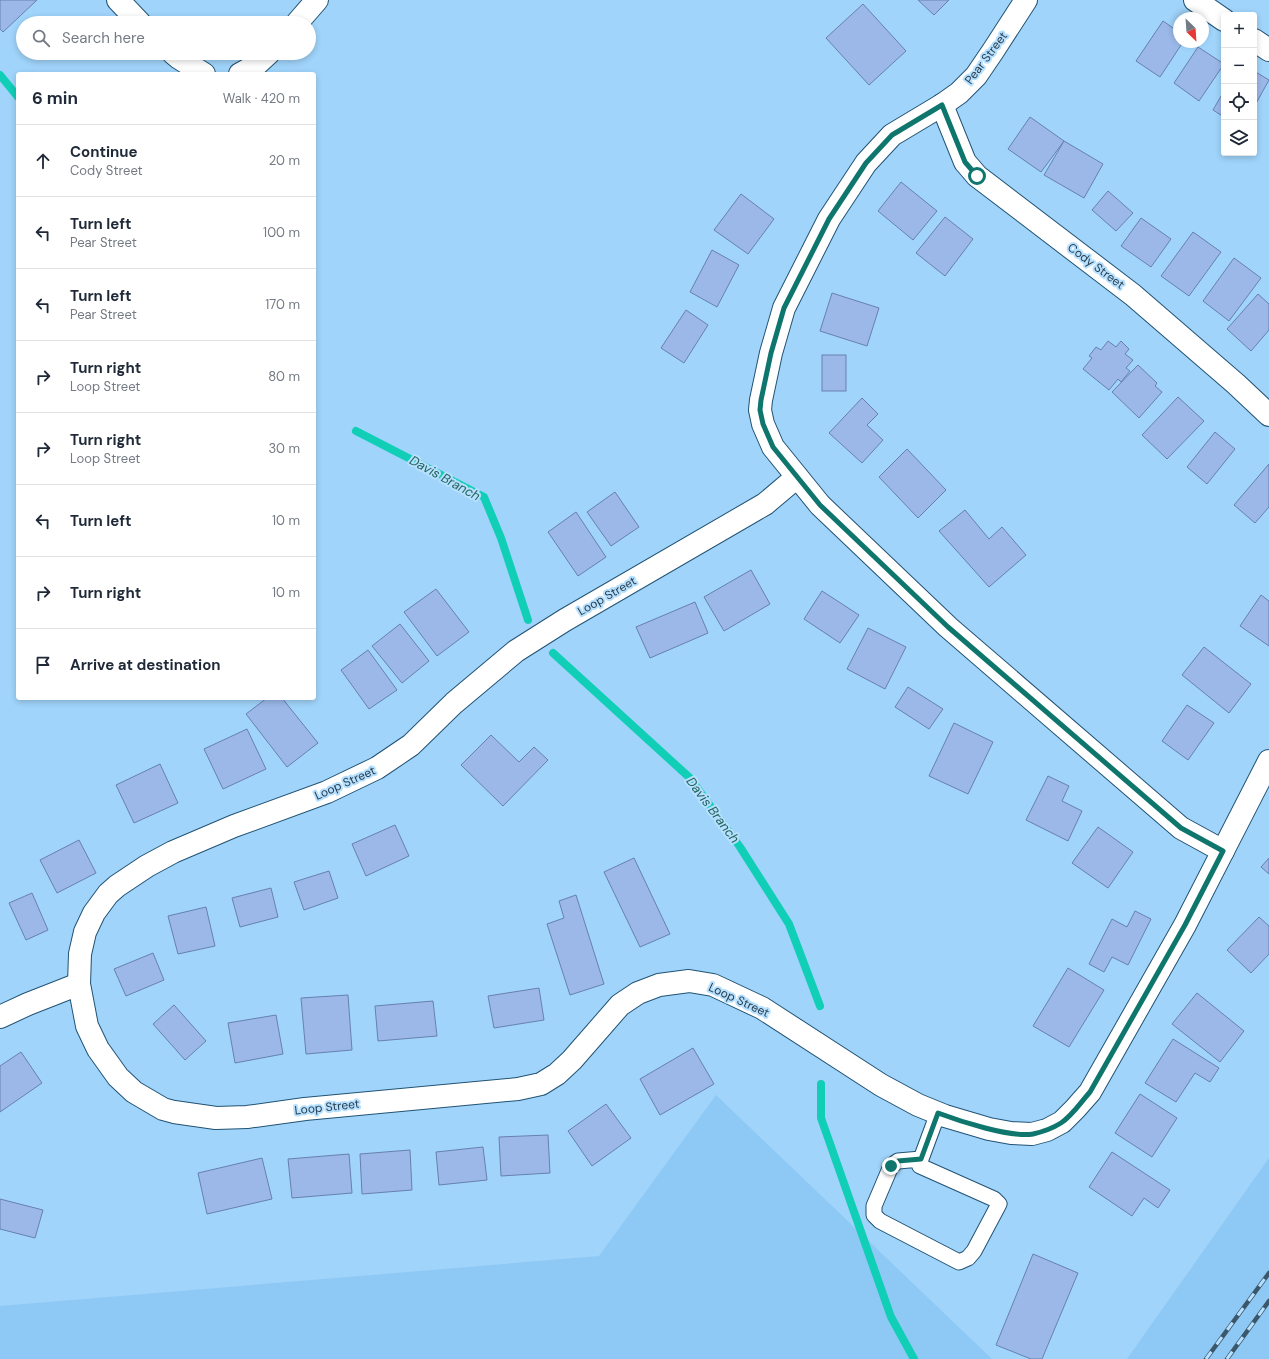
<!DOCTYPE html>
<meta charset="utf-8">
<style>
:root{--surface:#fff;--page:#f2f2f3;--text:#1f2937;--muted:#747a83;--line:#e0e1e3}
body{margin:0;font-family:"DM Sans",sans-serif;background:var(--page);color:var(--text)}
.controls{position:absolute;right:12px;top:12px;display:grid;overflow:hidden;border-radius:4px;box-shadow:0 2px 6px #0003}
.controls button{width:36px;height:36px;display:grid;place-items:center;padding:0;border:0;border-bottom:1px solid var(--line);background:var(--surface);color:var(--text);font:20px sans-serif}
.compass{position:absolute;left:1173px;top:12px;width:36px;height:36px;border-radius:50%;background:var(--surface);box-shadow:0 2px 6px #0003;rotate:155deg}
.stop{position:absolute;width:12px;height:12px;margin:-9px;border:3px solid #0f766e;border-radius:50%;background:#fff}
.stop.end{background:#0f766e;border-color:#fff;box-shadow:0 1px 4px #0008}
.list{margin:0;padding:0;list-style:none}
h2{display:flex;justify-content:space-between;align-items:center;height:52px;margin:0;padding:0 16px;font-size:17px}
h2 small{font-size:13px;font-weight:400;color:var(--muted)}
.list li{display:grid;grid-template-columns:26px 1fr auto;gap:12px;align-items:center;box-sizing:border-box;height:72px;padding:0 16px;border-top:1px solid var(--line)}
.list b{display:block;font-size:15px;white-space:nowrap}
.list p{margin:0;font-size:13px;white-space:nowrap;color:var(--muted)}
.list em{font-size:13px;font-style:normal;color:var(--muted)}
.icon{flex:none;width:22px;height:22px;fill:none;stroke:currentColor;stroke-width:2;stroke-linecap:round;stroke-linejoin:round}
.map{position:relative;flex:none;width:1269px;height:1359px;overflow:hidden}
.search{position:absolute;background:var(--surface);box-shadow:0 2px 6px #0003;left:16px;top:16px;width:300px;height:44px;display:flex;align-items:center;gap:10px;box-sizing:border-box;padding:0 14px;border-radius:22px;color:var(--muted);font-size:15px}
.panel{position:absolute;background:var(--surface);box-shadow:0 2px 6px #0003;left:16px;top:72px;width:300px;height:628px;border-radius:4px}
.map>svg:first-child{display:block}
.built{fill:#8dc9f4}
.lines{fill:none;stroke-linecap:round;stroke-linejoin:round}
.stream{stroke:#11ceb6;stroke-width:8}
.building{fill:#9bb8e9;stroke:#6681ae}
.lane-casing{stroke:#215374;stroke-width:17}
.street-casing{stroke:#215374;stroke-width:24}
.lane{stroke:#fff;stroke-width:15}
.street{stroke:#fff;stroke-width:22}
.rail-casing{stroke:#3c566a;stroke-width:4.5}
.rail{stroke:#b6e0ff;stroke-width:3;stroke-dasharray:9;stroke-linecap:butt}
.route{stroke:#0f766e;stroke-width:5}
.labels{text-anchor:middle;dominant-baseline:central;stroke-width:4;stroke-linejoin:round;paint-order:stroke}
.street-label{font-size:12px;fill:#283d4d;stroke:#b6e0ff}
.water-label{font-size:13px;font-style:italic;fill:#236258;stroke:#b6e0ff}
</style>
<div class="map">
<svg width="1269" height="1359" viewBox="0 0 1269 1359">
<rect width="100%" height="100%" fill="#a0d4fa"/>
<g class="built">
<path d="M716 1095 992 1359H0V1306L599 1256Z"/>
<path d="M1269 1158V1359H1127Z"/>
</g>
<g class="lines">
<g class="stream">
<path d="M0 75 18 97"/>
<path d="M356 431 484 497 501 538 528 620"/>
<path d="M553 653 690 778 740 847 789 924 820 1006"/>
<path d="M821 1084V1118L891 1317 914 1359"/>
</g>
</g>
<g class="building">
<path d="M0 0H37L3 32 0 29Z"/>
<path d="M918 0H949L934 15Z"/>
<path d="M863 4 906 51 869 85 826 38Z"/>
<path d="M1163 21 1179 32V42H1183L1160 77 1136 61Z"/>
<path d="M1198 47 1224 64 1199 101 1174 83Z"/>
<path d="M1254 71 1269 80 1254 107Z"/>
<path d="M1224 91V117L1213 110Z"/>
<path d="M1030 117 1064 141 1041 172 1008 149Z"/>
<path d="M1064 141 1103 164 1084 198 1044 175Z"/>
<path d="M901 182 937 211 913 240 878 211Z"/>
<path d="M1108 191 1133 213 1116 231 1092 210Z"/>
<path d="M741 194 774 219 748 254 714 230Z"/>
<path d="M945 217 973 239 945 276 916 253Z"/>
<path d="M1141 218 1171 239 1151 267 1121 246Z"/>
<path d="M1193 232 1221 252 1189 296 1161 276Z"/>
<path d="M712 250 739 265 717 307 690 292Z"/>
<path d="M1234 258 1261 278 1229 321 1203 301Z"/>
<path d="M832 293 879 308 867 346 820 331Z"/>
<path d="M1258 294 1269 304V330L1251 351 1227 329Z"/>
<path d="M686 310 708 325 684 363 661 348Z"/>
<path d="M1108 341 1116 347 1121 341 1129 349 1125 354 1133 360 1126 368 1130 371 1121 382 1118 379 1109 390 1083 369 1092 358 1089 356 1096 347 1101 350Z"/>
<rect x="822" y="355" width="24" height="36"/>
<path d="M1138 365 1157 383 1155 386 1162 392 1139 418 1112 392Z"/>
<path d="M1178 397 1204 421 1167 459 1142 435Z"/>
<path d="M862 398 878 414 867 425 883 440 862 463 829 433Z"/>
<path d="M1215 432 1235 449 1207 484 1187 467Z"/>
<path d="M907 449 946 490 918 518 879 477Z"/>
<path d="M1269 464V507L1255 523 1234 505Z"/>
<path d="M615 492 639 527 611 546 587 512Z"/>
<path d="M965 510 989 539 1002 527 1026 555 989 587 939 531Z"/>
<path d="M576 512 606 557 578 576 548 532Z"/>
<path d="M751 570 770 604 724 631 704 597Z"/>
<path d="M436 589 469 632 437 656 404 612Z"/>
<path d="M822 591 859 615 840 643 804 619Z"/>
<path d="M1261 595 1269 601V646L1240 626Z"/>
<path d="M695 602 708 633 650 658 636 627Z"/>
<path d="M400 624 429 661 402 683 372 646Z"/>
<path d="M868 628 906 647 885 689 847 669Z"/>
<path d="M1204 647 1251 684 1229 713 1182 675Z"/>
<path d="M368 650 397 690 369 709 341 670Z"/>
<path d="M908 687 943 709 929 729 895 707Z"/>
<path d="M267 698H282L318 743 287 767 246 714Z"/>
<path d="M1187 705 1214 723 1188 760 1162 741Z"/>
<path d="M954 723 993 742 968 794 929 776Z"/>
<path d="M247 729 266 769 223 789 204 749Z"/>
<path d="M491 735 519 762 534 747 548 760 503 806 461 765Z"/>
<path d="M160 764 178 803 134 823 116 785Z"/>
<path d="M1048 776 1069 786 1062 801 1082 811 1068 841 1026 820Z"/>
<path d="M395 825 409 856 366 876 352 844Z"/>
<path d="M1098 827 1133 852 1108 888 1072 863Z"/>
<path d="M79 840 96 873 57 893 40 860Z"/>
<path d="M634 858 670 934 640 947 604 872Z"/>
<path d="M1269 858V874L1261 867Z"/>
<path d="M329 871 338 898 304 910 294 882Z"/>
<path d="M271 888 278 917 240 927 232 898Z"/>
<path d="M32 893 48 930 26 940 9 903Z"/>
<path d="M576 895 604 984 570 995 547 924 564 918 559 901Z"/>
<path d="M206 907 215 946 178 954 168 916Z"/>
<path d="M1135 911 1151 919 1128 965 1112 957 1104 972 1089 964 1112 919 1127 927Z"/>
<path d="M1259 917 1269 926V954L1251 973 1227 950Z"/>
<path d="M153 953 164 980 126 996 114 969Z"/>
<path d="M1068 968 1104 990 1069 1047 1033 1026Z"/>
<path d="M539 988 544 1020 494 1028 488 996Z"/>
<path d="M1197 993 1244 1031 1220 1062 1172 1024Z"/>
<path d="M348 995 352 1050 306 1054 301 998Z"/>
<path d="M433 1001 437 1036 378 1041 375 1006Z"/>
<path d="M174 1005 206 1041 185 1060 153 1024Z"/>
<path d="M276 1015 283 1054 235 1063 228 1023Z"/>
<path d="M1173 1039 1219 1068 1210 1082 1195 1073 1176 1102 1145 1083Z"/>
<path d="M693 1048 714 1084 660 1115 640 1079Z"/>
<path d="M21 1052 42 1083 0 1112V1066Z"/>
<path d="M1140 1094 1177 1118 1152 1157 1115 1133Z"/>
<path d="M606 1104 631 1138 592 1166 568 1131Z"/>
<path d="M548 1135 550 1173 501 1176 499 1137Z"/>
<path d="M483 1147 487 1180 439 1185 436 1152Z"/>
<path d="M410 1150 412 1190 362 1194 360 1154Z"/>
<path d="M1112 1152 1170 1190 1158 1208 1144 1198 1132 1216 1089 1187Z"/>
<path d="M349 1154 352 1193 292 1198 288 1159Z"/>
<path d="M262 1158 272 1199 207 1214 198 1173Z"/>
<path d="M0 1199 43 1210 35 1238 0 1229Z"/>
<path d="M1033 1254 1078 1273 1042 1359H1031L996 1345Z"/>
</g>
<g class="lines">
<defs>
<path id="lane" d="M921 1159 898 1161 891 1166 874 1206V1215L880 1221 959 1262 968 1258 974 1251 999 1204 994 1199 920 1166 921 1159 938 1113"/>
<g id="street">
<path d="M118 0 140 23"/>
<path d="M1026 0 993 51 976 76 959 93 942 105 892 135 866 163 829 219 784 308 771 353 761 400 760 410 763 424 773 447 820 505 948 627 1181 828 1223 851"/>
<path d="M1195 0 1224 20"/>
<path d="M297 23 317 0"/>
<path d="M1254 40 1269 50"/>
<path d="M173 53 179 58 204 74"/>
<path d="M240 74 256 65 269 53"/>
<path d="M942 105 965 162 977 176 1133 295 1236 384 1269 415"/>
<path d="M797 477 765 504 565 620 516 651 454 703 411 745 377 768 327 792 234 826 173 852 147 866 117 886 108 894 94 913 85 932 80 954 79 984 87 1026 98 1049 118 1077 134 1092 163 1109 174 1112 216 1118 247 1117 305 1109 518 1089 541 1084 557 1074 572 1060 620 1005 638 993 659 985 689 981 713 985 762 1008 881 1085 918 1105 945 1116 989 1129 1011 1133 1032 1134 1047 1130 1062 1122 1075 1109 1090 1092 1185 925 1269 761"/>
<path d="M0 1017 28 1004 79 984"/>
</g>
</defs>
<use href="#lane" class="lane-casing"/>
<use href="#street" class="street-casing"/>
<use href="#lane" class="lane"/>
<use href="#street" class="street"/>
<defs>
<g id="rail">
<path d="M1206 1359 1269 1273"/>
<path d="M1227 1359 1269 1301"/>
</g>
</defs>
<use href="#rail" class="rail-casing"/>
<use href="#rail" class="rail"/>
</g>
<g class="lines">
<path class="route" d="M891 1166 898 1161 921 1159 938 1113C959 1121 1011 1138 1033 1134 1042 1132 1053 1128 1061 1123 1072 1116 1081 1102 1090 1092L1185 925 1223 851 1181 828 948 627 820 505 773 447 763 424 760 410 761 400 771 353 784 308 829 219 866 163 892 135 942 105 965 162 977 176"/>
</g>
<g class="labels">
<g class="street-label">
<text transform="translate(986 58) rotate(-53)">Pear Street</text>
<text transform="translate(1096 266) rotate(37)">Cody Street</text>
<text transform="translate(607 596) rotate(-30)">Loop Street</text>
<text transform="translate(345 783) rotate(-24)">Loop Street</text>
<text transform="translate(739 1000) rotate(25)">Loop Street</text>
<text transform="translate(327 1107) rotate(-6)">Loop Street</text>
</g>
<g class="water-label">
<text transform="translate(445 478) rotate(29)">Davis Branch</text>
<text transform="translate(713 810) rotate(53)">Davis Branch</text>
</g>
</g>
</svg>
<div class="controls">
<button>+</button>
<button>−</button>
<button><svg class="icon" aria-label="locate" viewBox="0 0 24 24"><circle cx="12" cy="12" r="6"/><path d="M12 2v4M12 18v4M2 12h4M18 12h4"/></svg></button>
<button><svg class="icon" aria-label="layers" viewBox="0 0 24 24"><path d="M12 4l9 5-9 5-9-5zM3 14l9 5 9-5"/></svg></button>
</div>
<svg class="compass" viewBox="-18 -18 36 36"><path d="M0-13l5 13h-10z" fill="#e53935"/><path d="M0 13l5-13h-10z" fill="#747a83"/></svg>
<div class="stop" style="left:977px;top:176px"></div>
<div class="stop end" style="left:891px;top:1166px"></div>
<div class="search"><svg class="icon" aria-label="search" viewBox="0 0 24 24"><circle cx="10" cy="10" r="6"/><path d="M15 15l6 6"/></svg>Search here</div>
<section class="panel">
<h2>6 min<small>Walk · 420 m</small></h2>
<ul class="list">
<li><svg class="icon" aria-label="ahead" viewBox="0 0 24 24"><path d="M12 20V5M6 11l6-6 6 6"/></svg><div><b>Continue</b><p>Cody Street</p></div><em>20 m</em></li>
<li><svg class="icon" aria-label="left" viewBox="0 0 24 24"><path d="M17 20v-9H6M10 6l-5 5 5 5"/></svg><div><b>Turn left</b><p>Pear Street</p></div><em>100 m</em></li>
<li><svg class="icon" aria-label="left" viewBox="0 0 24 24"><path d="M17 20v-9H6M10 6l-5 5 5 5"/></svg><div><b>Turn left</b><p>Pear Street</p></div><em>170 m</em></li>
<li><svg class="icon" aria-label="right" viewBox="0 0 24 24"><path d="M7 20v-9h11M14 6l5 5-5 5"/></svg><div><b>Turn right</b><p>Loop Street</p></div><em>80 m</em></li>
<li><svg class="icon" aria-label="right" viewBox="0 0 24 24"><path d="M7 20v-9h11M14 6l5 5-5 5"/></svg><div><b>Turn right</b><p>Loop Street</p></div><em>30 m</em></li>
<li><svg class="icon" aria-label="left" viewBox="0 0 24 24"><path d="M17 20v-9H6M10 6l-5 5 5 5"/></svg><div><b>Turn left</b></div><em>10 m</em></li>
<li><svg class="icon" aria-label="right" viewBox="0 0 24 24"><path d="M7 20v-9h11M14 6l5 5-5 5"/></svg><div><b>Turn right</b></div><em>10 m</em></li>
<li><svg class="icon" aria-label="arrive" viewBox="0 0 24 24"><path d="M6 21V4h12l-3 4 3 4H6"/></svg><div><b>Arrive at destination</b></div></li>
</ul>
</section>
</div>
